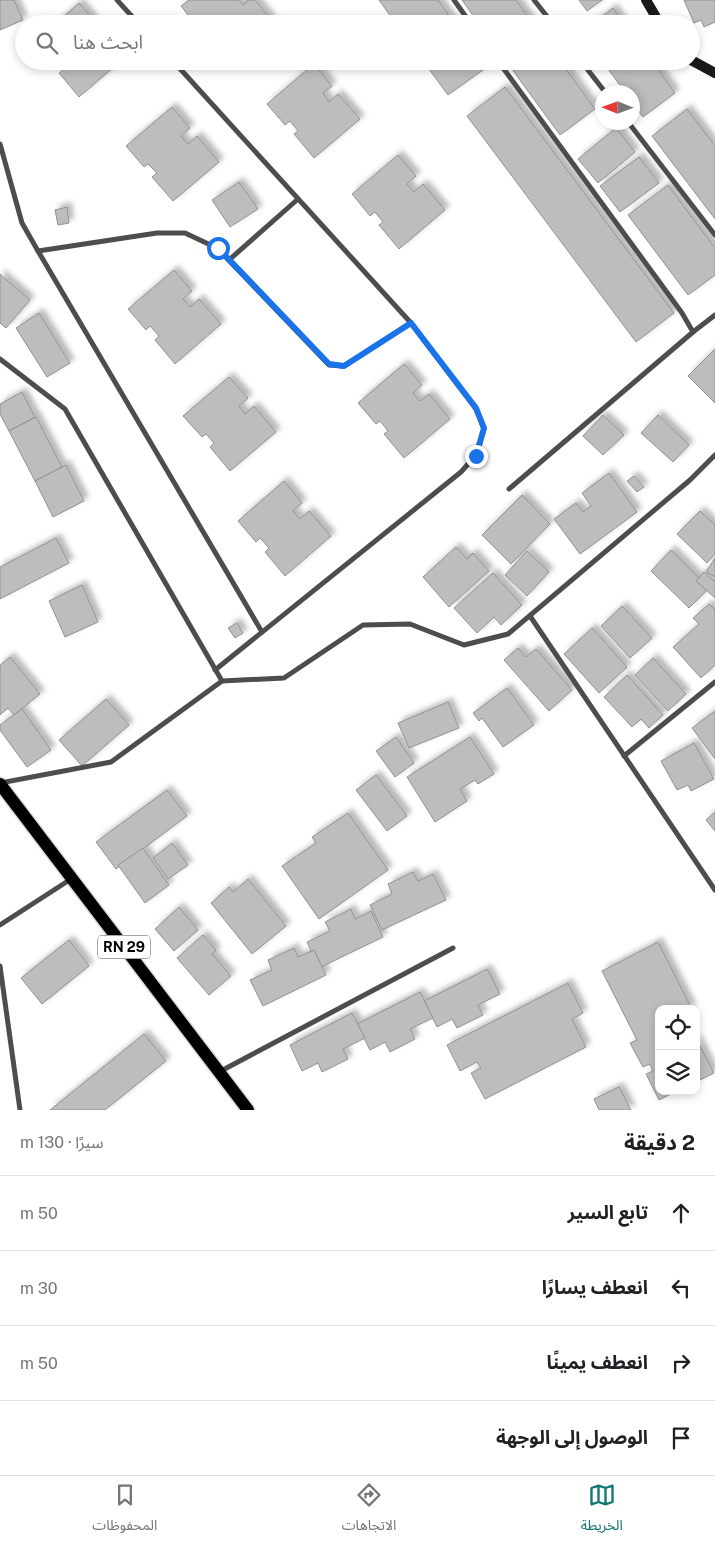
<!DOCTYPE html>
<html lang="ar">
<meta charset="utf-8">
<style>
:root{--surface:#fff;--page:#f6f6f6;--text:#202124;--muted:#757577;--line:#e0e0e0;--accent:#0f766e}
body{margin:0;font-family:"Public Sans","Noto Sans Arabic",sans-serif;background:var(--page);color:var(--text);direction:rtl}
.controls{position:absolute;right:15px;bottom:15px;display:grid;overflow:hidden;border-radius:10px;box-shadow:0 2px 8px #0003}
.controls button{width:45px;height:45px;display:grid;place-items:center;padding:0;border:0;border-bottom:1px solid var(--line);background:var(--surface);color:var(--text);font:25px sans-serif}
.compass{position:absolute;left:595px;top:85px;width:45px;height:45px;border-radius:50%;background:var(--surface);box-shadow:0 2px 8px #0003;rotate:271deg}
.stop{position:absolute;width:15px;height:15px;margin:-11px;border:4px solid #1a73e8;border-radius:50%;background:#fff}
.stop.end{background:#1a73e8;border-color:#fff;box-shadow:0 1px 5px #0008}
.list{margin:0;padding:0;list-style:none}
h2{display:flex;justify-content:space-between;align-items:center;height:65px;margin:0;padding:0 20px;font-size:21px}
h2 small{font-size:16px;font-weight:400;color:var(--muted)}
.list li{display:grid;grid-template-columns:32px 1fr auto;gap:15px;align-items:center;box-sizing:border-box;height:75px;padding:0 20px;border-top:1px solid var(--line)}
.list b{display:block;font-size:19px;white-space:nowrap}
.list em{font-size:16px;font-style:normal;color:var(--muted)}
.icon{flex:none;width:28px;height:28px;fill:none;stroke:currentColor;stroke-width:2;stroke-linecap:round;stroke-linejoin:round}
.map{position:relative;flex:none;width:715px;height:1110px;overflow:hidden;direction:ltr}
.search{position:absolute;background:var(--surface);box-shadow:0 2px 8px #0003;left:15px;right:15px;top:15px;height:55px;display:flex;align-items:center;gap:12px;box-sizing:border-box;padding:0 18px;border-radius:28px;color:var(--muted);font-size:19px}
.sheet{height:365px;background:var(--surface)}
nav{display:flex;justify-content:space-around;align-items:center;box-sizing:border-box;height:70px;border-top:1px solid var(--line);background:var(--surface);font-size:14px;color:var(--muted)}
nav a{display:grid;justify-items:center;gap:2px}
nav .on{color:var(--accent)}
.map>svg:first-child{display:block}
.building{fill:#bdbdbd;stroke:#919191;filter:url(#shadow)}
.lines{fill:none;stroke-linecap:round;stroke-linejoin:round}
.primary-casing{stroke:#dbdbdb;stroke-width:15}
.minor{stroke:#4d4d4d;stroke-width:5}
.secondary{stroke:#1a1a1a;stroke-width:10}
.primary{stroke:#000;stroke-width:12}
.route{stroke:#1a73e8;stroke-width:6}
.labels{text-anchor:middle;dominant-baseline:central;stroke-width:5;stroke-linejoin:round;paint-order:stroke}
.shield{fill:#fff;stroke:#4c4c4c;stroke-width:1}
.shield-label{font-size:14px;font-weight:bold;fill:#000}
</style>
<div class="map">
<svg width="715" height="1110" viewBox="0 0 715 1110">
<defs>
<filter id="shadow"><feDropShadow dx="4.5" dy="-4.5" stdDeviation="2.5" flood-color="#0004"/></filter>
</defs>
<rect width="100%" height="100%" fill="#fff"/>
<g class="building">
<path d="M0 0H14L23 20 0 30Z"/>
<path d="M189 0H239L243 5 248 0H255L273 22 271 24H195L181 6Z"/>
<path d="M379 0H438L455 24H396Z"/>
<path d="M462 0H516L533 24H479Z"/>
<path d="M579 0H602L587 11Z"/>
<path d="M684 0H715V22L704 27 701 20 694 23Z"/>
<path d="M79 3 97 24H55Z"/>
<path d="M613 8 624 24H592Z"/>
<path d="M56 61H121L79 97 59 73 63 70Z"/>
<path d="M423 61H483L487 67 448 95Z"/>
<path d="M506 61H560L595 109 560 135Z"/>
<path d="M602 61H652L675 93 643 117 632 103V92H625Z"/>
<path d="M314 64 332 86 323 93 329 102 338 94 360 119 314 158 294 134 298 131 290 121 285 125 267 104Z"/>
<path d="M505 87 674 313 636 342 467 116Z"/>
<path d="M172 107 190 128 181 136 188 144 197 136 219 162 173 201 152 177 157 173 148 164 144 167 126 146Z"/>
<path d="M687 109 715 146V219L652 136Z"/>
<path d="M616 128 635 152 598 183 578 159Z"/>
<path d="M398 155 416 176 407 184 414 192 423 184 445 210 399 249 379 225 383 222 375 212 370 216 352 194Z"/>
<path d="M639 157 659 183 620 212 600 186Z"/>
<path d="M239 182 258 209 230 227 212 200Z"/>
<path d="M668 185 715 248V275L688 295 628 215Z"/>
<path d="M67 207 69 223 58 225 55 210Z"/>
<path d="M174 270 192 291 183 299 190 307 199 299 221 324 175 364 155 340 159 336 150 326 146 330 128 309Z"/>
<path d="M0 274 30 300 6 328 0 323Z"/>
<path d="M39 313 70 363 47 377 16 328Z"/>
<path d="M715 349V403L688 376Z"/>
<path d="M404 364 422 385 413 393 420 401 429 394 450 419 404 458 384 434 388 431 380 421 376 424 358 403Z"/>
<path d="M229 377 248 398 239 406 245 414 254 406 276 432 230 471 210 447 214 443 206 434 202 437 183 416Z"/>
<path d="M22 392 35 417 9 431 0 414V404Z"/>
<path d="M603 415 624 435 603 455 583 436Z"/>
<path d="M658 415 689 445 673 462 641 433Z"/>
<path d="M36 417 62 467 35 481 9 431Z"/>
<path d="M66 465 84 501 53 517 35 481Z"/>
<path d="M609 473 637 512 580 554 554 519 576 503 583 512 591 506 582 493Z"/>
<path d="M634 476 644 487 637 492 627 481Z"/>
<path d="M284 481 302 503 293 511 300 519 309 511 331 536 285 576 265 552 269 548 260 538 256 542 238 521Z"/>
<path d="M522 495 550 524 511 564 482 535Z"/>
<path d="M700 511 715 525V554L707 563 677 534Z"/>
<path d="M56 538 69 563 0 599V567Z"/>
<path d="M456 547 467 559 473 553 489 571 449 607 423 577Z"/>
<path d="M671 550 709 588 689 608 651 571Z"/>
<path d="M527 551 549 572 527 596 505 575Z"/>
<path d="M715 558V577L706 572Z"/>
<path d="M704 572 714 581 715 579V598L696 581Z"/>
<path d="M493 573 522 605 501 625 494 617 477 633 454 608Z"/>
<path d="M82 585 98 622 65 637 49 601Z"/>
<path d="M709 604 715 610V665L701 678 673 647 699 624 693 618Z"/>
<path d="M622 606 652 638 630 658 601 626Z"/>
<path d="M237 623 243 633 235 638 228 628Z"/>
<path d="M592 628 627 667 599 693 564 654Z"/>
<path d="M518 648 526 657 536 649 572 690 549 711 504 660Z"/>
<path d="M10 657 40 694 14 715 8 708 0 715V665Z"/>
<path d="M653 658 686 694 668 711 635 675Z"/>
<path d="M627 675 663 715 649 728 641 719 632 727 604 697Z"/>
<path d="M507 688 534 725 503 747 482 718 479 721 473 713Z"/>
<path d="M106 699 129 725 82 766 59 740Z"/>
<path d="M448 702 459 728 409 748 398 723Z"/>
<path d="M22 709 51 750 27 767 0 730V725Z"/>
<path d="M715 711V759L692 728Z"/>
<path d="M396 737 414 763 395 777 376 751Z"/>
<path d="M470 737 494 774 478 784 475 780 460 789 467 801 435 822 407 777Z"/>
<path d="M694 743 714 779 691 791 688 785 677 790 661 761Z"/>
<path d="M376 775 407 816 387 831 356 790Z"/>
<path d="M167 790 187 816 116 869 96 842Z"/>
<path d="M715 812V831L706 820Z"/>
<path d="M348 813 388 870 319 919 282 866 316 843 312 837Z"/>
<path d="M172 843 188 865 168 879 153 858Z"/>
<path d="M143 848 169 885 145 903 118 865Z"/>
<path d="M413 872 418 881 433 874 446 900 382 930 370 905 392 894 388 884Z"/>
<path d="M248 879 286 926 252 954 211 903 229 887 233 892Z"/>
<path d="M179 907 198 930 174 951 155 929Z"/>
<path d="M351 909 355 919 371 911 383 937 319 968 307 942 330 931 325 922Z"/>
<path d="M203 935 216 950 212 954 231 976 209 995 177 958Z"/>
<path d="M69 940 89 966 42 1004 21 978Z"/>
<path d="M658 942 692 1009H659V1091H677L659 1100 646 1074 653 1071 650 1064 643 1067 630 1043 637 1040 602 971Z"/>
<path d="M294 948 298 957 314 950 326 975 263 1006 250 980 272 970 268 960Z"/>
<path d="M487 969 500 994 478 1005 483 1015 457 1028 452 1019 437 1027 424 1001Z"/>
<path d="M568 983 583 1013 572 1019 586 1047 485 1099 471 1073 481 1068 477 1062 460 1071 447 1045Z"/>
<path d="M420 992 433 1018 410 1029 415 1039 390 1052 385 1042 370 1050 357 1024Z"/>
<path d="M352 1013 365 1038 343 1049 348 1059 322 1072 318 1063 302 1071 290 1045Z"/>
<path d="M144 1034 166 1061 105 1110H50Z"/>
<path d="M696 1038 714 1073 696 1082Z"/>
<path d="M619 1087 631 1110H599L594 1099Z"/>
</g>
<g class="lines">
<defs>
<path id="primary" d="M0 784 248 1110"/>
</defs>
<use href="#primary" class="primary-casing"/>
<g class="minor">
<path d="M117 0 139 24"/>
<path d="M454 0 471 24"/>
<path d="M534 0 553 24"/>
<path d="M173 61 411 323 476 409 484 429 476 455 461 472 215 670"/>
<path d="M498 61 682 313 693 332"/>
<path d="M581 61 605 92"/>
<path d="M628 122 715 235"/>
<path d="M0 144 22 223 38 251"/>
<path d="M229 260 298 199"/>
<path d="M0 359 65 409 222 681"/>
<path d="M509 489 693 332 715 315"/>
<path d="M530 616 715 890"/>
<path d="M262 632 38 251 157 233H185L217 248 329 365 344 366 411 323"/>
<path d="M624 756 715 682"/>
<path d="M0 783 111 762 222 681 284 678 363 625 410 624 464 645 508 634 690 480 715 455"/>
<path d="M0 925 71 879"/>
<path d="M0 966 20 1110"/>
<path d="M219 1072 453 948"/>
</g>
<g class="secondary">
<path d="M646 0 660 24"/>
<path d="M691 60 715 73"/>
</g>
<use href="#primary" class="primary"/>
</g>
<g class="lines">
<path class="route" d="M218 248 329 364 344 366 411 323 476 408 484 428 476 456"/>
</g>
<g class="labels">
<rect class="shield" x="98" y="935.5" width="52" height="23" rx="4"/>
<g class="shield-label">
<text x="124" y="947">RN 29</text>
</g>
</g>
</svg>
<div class="controls">
<button><svg class="icon" aria-label="locate" viewBox="0 0 24 24"><circle cx="12" cy="12" r="6"/><path d="M12 2v4M12 18v4M2 12h4M18 12h4"/></svg></button>
<button><svg class="icon" aria-label="layers" viewBox="0 0 24 24"><path d="M12 4l9 5-9 5-9-5zM3 14l9 5 9-5"/></svg></button>
</div>
<svg class="compass" viewBox="-18 -18 36 36"><path d="M0-13l5 13h-10z" fill="#e53935"/><path d="M0 13l5-13h-10z" fill="#757577"/></svg>
<div class="stop" style="left:218px;top:248px"></div>
<div class="stop end" style="left:476px;top:456px"></div>
<div class="search"><svg class="icon" aria-label="search" viewBox="0 0 24 24"><circle cx="10" cy="10" r="6"/><path d="M15 15l6 6"/></svg>ابحث هنا</div>
</div>
<section class="sheet">
<h2>2 دقيقة<small>سيرًا · 130 m</small></h2>
<ul class="list">
<li><svg class="icon" aria-label="ahead" viewBox="0 0 24 24"><path d="M12 20V5M6 11l6-6 6 6"/></svg><div><b>تابع السير</b></div><em>50 m</em></li>
<li><svg class="icon" aria-label="left" viewBox="0 0 24 24"><path d="M17 20v-9H6M10 6l-5 5 5 5"/></svg><div><b>انعطف يسارًا</b></div><em>30 m</em></li>
<li><svg class="icon" aria-label="right" viewBox="0 0 24 24"><path d="M7 20v-9h11M14 6l5 5-5 5"/></svg><div><b>انعطف يمينًا</b></div><em>50 m</em></li>
<li><svg class="icon" aria-label="arrive" viewBox="0 0 24 24"><path d="M6 21V4h12l-3 4 3 4H6"/></svg><div><b>الوصول إلى الوجهة</b></div></li>
</ul>
</section>
<nav>
<a class="on"><svg class="icon" aria-label="map" viewBox="0 0 24 24"><path d="M3 6l6-2 6 2 6-2v14l-6 2-6-2-6 2zM9 4v14M15 6v14"/></svg>الخريطة</a>
<a><svg class="icon" aria-label="directions" viewBox="0 0 24 24"><path d="M12 3l9 9-9 9-9-9zM9 14v-3h6M13 9l2 2-2 2"/></svg>الاتجاهات</a>
<a><svg class="icon" aria-label="saved" viewBox="0 0 24 24"><path d="M7 4h10v16l-5-4-5 4z"/></svg>المحفوظات</a>
</nav>
